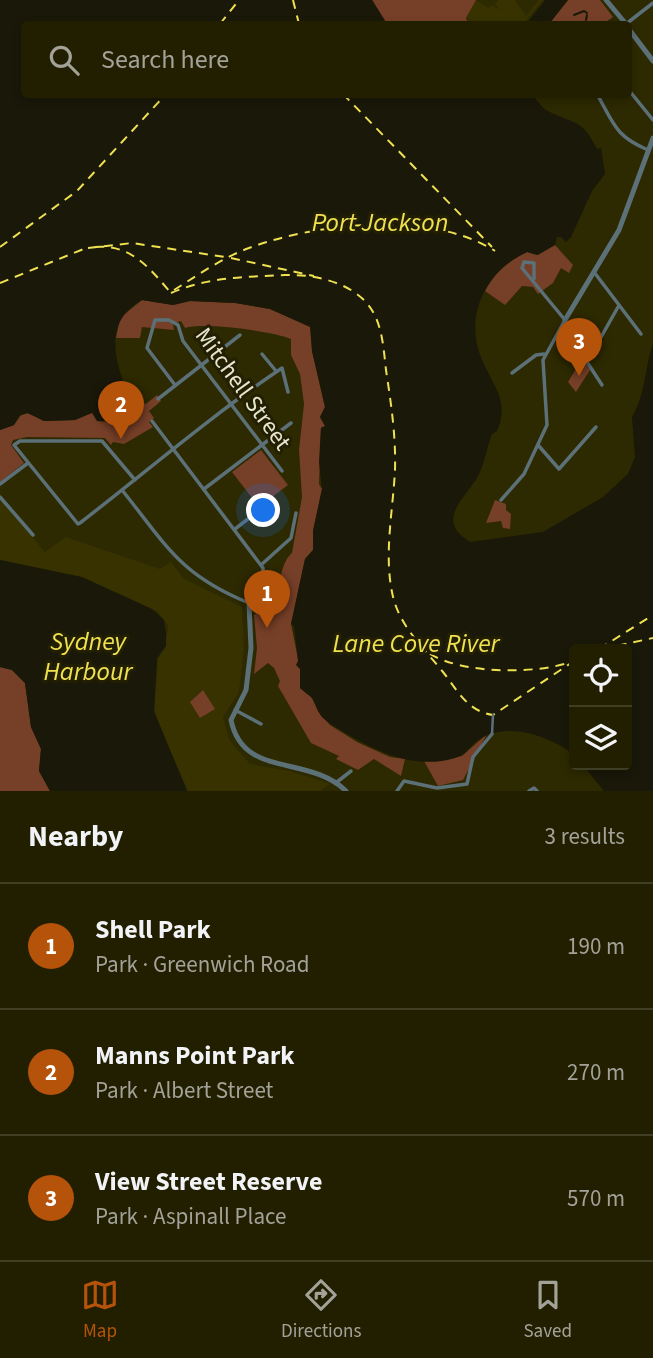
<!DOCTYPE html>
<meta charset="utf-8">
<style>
:root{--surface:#221f00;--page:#2e2c0f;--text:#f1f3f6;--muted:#a2a299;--line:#3f3d22;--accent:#b45309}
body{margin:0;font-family:"Source Sans 3",sans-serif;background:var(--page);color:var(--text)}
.controls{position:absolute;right:21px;bottom:21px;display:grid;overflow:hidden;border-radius:7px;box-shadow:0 4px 10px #0003}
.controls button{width:63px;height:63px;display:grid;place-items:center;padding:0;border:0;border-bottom:2px solid var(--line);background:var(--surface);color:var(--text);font:35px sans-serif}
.you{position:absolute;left:264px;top:511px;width:24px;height:24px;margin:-18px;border:5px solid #fff;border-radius:50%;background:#1a73e8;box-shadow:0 0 0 10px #1a73e833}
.badge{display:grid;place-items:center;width:46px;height:46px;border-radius:50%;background:var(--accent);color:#fff;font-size:23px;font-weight:700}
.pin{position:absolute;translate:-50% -58px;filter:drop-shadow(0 2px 4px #0008)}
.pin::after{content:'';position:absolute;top:37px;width:24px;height:21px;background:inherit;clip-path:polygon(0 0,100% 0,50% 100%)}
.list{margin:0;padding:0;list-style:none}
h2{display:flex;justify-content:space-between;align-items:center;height:91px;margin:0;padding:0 28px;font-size:30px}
h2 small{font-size:23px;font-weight:400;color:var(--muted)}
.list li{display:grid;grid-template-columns:46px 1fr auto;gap:21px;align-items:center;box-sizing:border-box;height:126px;padding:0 28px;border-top:2px solid var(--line)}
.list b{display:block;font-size:26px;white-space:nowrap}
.list p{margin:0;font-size:23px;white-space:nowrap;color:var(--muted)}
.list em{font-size:23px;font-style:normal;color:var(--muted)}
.icon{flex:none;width:38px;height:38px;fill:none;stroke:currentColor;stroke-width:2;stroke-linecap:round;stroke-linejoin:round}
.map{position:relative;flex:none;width:653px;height:791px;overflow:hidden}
.search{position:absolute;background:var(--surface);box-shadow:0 4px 10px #0003;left:21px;right:21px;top:21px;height:77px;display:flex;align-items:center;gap:18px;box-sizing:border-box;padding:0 24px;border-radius:7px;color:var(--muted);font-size:26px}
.sheet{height:469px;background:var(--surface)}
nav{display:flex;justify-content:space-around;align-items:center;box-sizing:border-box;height:98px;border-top:2px solid var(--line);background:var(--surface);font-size:19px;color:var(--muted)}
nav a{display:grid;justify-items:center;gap:4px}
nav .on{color:var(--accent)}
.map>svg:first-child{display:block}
.built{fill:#373200}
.green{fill:#763f27}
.water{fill:#191809}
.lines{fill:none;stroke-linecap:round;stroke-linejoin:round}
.stream{stroke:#191809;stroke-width:2}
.ferry{stroke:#efe150;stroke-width:2;stroke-dasharray:9 7;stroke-linecap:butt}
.pedestrian{stroke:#5c7078;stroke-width:2.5}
.minor{stroke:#5c7078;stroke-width:3.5}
.tertiary{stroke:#5c7078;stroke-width:5}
.labels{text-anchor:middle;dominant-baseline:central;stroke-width:6;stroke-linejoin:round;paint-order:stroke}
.street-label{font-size:24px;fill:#e7e6d0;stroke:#231f02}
.water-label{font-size:26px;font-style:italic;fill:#efe150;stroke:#231f02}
</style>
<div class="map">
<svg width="653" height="791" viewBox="0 0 653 791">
<rect width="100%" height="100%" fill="#2d2900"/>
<g class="built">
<path d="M476 0 489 8 492 5 500 10 495 3 499 0H515L526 16 539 0H543L523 24H468L466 18Z"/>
<path d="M0 499 45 552 66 537 160 569 171 562 183 578 242 607 244 649 239 692 223 717 230 741 250 764 290 771 330 784 320 791H188L154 713 158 659 165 647 168 626 158 612 80 577 0 560Z"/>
</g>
<g class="green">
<path d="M372 0H476L466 18 468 24H387Z"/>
<path d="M568 0H600L613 17 603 24H549Z"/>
<path d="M555 245 573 265 569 273 561 268 553 283 538 294 533 287 522 286 505 305 485 291C496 271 506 262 527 252L538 255Z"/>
<path d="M142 300 173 305 190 301 235 303 270 309 311 327 312 351 325 407 320 417 325 426 321 428 319 484 322 489 313 531V550L305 559 291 624 300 669V688L311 696 318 711 330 725 357 742 390 757 405 759 401 776 374 759 358 770 336 759 339 756 311 743 278 686 280 681 274 668 268 663 254 674 257 648 254 615 277 597C280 583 281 562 292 553L302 497 299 450 304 404 300 374 291 355V339C273 331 203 322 185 328L181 321 173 324 174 330 142 327 140 338H116L120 318Z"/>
<path d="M582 359 590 370 576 392 568 382Z"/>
<path d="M157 395 161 401 149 411 154 418 149 422 153 427 124 444 113 442 111 445 105 438 27 437 13 440 11 445 24 463 0 482V430L14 425 21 415 29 413 43 421 75 420 92 412 132 415 139 401 146 404Z"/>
<path d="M261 450 288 485 259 507 232 472Z"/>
<path d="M495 500 506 504V510L511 514 510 529 503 528 501 521 486 523Z"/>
<path d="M0 667 12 670 25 683 31 727 41 749 39 771 50 791H0Z"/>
<path d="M203 690 215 709 200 718 190 702Z"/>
<path d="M487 734 463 780 438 786 424 761 462 756Z"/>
</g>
<g class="water">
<path d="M0 0H372L387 24H24V94L532 95C537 100 542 108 548 111 574 125 581 117 597 149L601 148 605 174 592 191 571 237 566 242 561 237H557L555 245 537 255 527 252C486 271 463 316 482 360 493 386 510 401 497 431L492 434C487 447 485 460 480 472 469 496 432 519 470 542L543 532 603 497 628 474 635 457 632 417C645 396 645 368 653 343V791H604L583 765H627V649H574V755C551 736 507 721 480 739 471 744 465 756 455 758 415 770 377 752 344 732 336 727 329 724 322 717 317 711 316 704 312 698 309 695 304 692 300 688V669L296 665 298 661 294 626 291 624 305 559 313 550V531L322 489 319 462 321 428 325 426 320 417 325 407 312 351 310 327 270 309 235 303 190 301 173 305 142 300C106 320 113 354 125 387L134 384 129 392 141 394V397C129 420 122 423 97 421L92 413 75 420 45 421 27 413 19 416 14 425 0 430Z"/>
<path d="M545 0H568L549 24H526Z"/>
<path d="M0 560 82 577 152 609 164 620 166 633V646L157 658 154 711 187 791H50L39 771 41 749 31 727 25 683 12 670 0 667Z"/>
</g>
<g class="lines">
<g class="stream">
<path d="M574 15 584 11 587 13"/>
<path d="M586 20 587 15"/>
</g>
<g class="ferry">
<path d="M293 0 299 24"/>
<path d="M220 24 239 0"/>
<path d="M343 94 492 247"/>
<path d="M0 247 77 191 166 94"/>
<path d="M95 247C130 244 149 267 170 292"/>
<path d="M88 248 132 243 225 257"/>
<path d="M231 258 314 276"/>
<path d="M0 283 86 248"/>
<path d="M174 290C198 275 222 258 249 248 317 223 431 210 495 251"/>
<path d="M171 293C208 277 245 277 285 275 317 274 362 284 376 318 383 334 384 353 386 370 391 403 396 436 395 470 393 510 384 553 392 592 398 625 423 647 443 672 458 691 467 711 493 715L574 661"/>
<path d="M599 649 653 615"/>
<path d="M602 649 653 638"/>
<path d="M430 654C464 674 532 674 568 663"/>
</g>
<path class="pedestrian" d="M492 734 493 715"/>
<g class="minor">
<path d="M626 24 653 3"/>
<path d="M628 89 653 120"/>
<path d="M597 94C614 124 615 136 648 150"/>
<path d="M594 272 641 334"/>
<path d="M262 354 276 371"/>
<path d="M512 373 536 355 544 354"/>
<path d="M175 385 147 348 155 320H169L178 325 183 341 282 471"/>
<path d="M602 385 587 362 618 307"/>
<path d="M158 399 240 335"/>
<path d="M538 445 559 469 596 427"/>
<path d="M135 480 102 441H20L14 445 78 524 80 523C147 471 212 415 282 368L288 392"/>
<path d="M0 484 28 463"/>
<path d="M204 489 291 423"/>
<path d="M122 490C167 546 180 575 249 603L263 574V568L152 421"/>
<path d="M0 497 33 535"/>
<path d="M501 500 524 474 547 425 543 360 565 320 522 268 524 262 534 263V279"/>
<path d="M235 529 271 501"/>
<path d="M261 565 291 538 296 513"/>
<path d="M235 710 261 724"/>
<path d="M337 782 351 771"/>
<path d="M397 791 404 781 437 788 467 784 473 757 492 734"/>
<path d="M529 791 534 788 537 791"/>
</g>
<g class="tertiary">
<path d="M606 0 626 24"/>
<path d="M628 28 653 61"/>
<path d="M565 320 619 230 653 138"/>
<path d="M249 603 251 648 246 690 231 720C243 779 308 754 346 791"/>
</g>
</g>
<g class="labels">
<g class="street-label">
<text transform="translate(243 389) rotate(54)">Mitchell Street</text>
</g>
<g class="water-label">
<text x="380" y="222">Port Jackson</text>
<text x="88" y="641">Sydney<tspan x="88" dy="30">Harbour</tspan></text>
<text x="416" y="643">Lane Cove River</text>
</g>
</g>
</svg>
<div class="controls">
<button><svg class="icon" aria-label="locate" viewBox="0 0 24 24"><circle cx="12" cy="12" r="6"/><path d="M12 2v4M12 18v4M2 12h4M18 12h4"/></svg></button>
<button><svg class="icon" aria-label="layers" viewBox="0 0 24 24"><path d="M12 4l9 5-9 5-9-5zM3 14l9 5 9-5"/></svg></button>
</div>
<div class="you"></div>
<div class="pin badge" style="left:267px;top:628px">1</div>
<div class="pin badge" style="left:121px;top:439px">2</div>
<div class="pin badge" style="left:579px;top:376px">3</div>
<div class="search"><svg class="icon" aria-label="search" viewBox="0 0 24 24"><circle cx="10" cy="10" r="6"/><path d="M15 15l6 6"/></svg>Search here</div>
</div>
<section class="sheet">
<h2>Nearby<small>3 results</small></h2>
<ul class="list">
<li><span class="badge">1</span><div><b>Shell Park</b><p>Park · Greenwich Road</p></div><em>190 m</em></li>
<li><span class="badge">2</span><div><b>Manns Point Park</b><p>Park · Albert Street</p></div><em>270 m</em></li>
<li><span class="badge">3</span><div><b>View Street Reserve</b><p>Park · Aspinall Place</p></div><em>570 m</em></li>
</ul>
</section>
<nav>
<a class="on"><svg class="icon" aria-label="map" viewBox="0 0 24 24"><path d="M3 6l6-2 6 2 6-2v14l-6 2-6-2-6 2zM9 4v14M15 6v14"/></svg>Map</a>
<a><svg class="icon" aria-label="directions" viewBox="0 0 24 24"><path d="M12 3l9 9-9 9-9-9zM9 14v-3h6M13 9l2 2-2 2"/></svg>Directions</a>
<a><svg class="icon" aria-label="saved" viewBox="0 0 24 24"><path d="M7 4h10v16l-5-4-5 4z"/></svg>Saved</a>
</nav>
